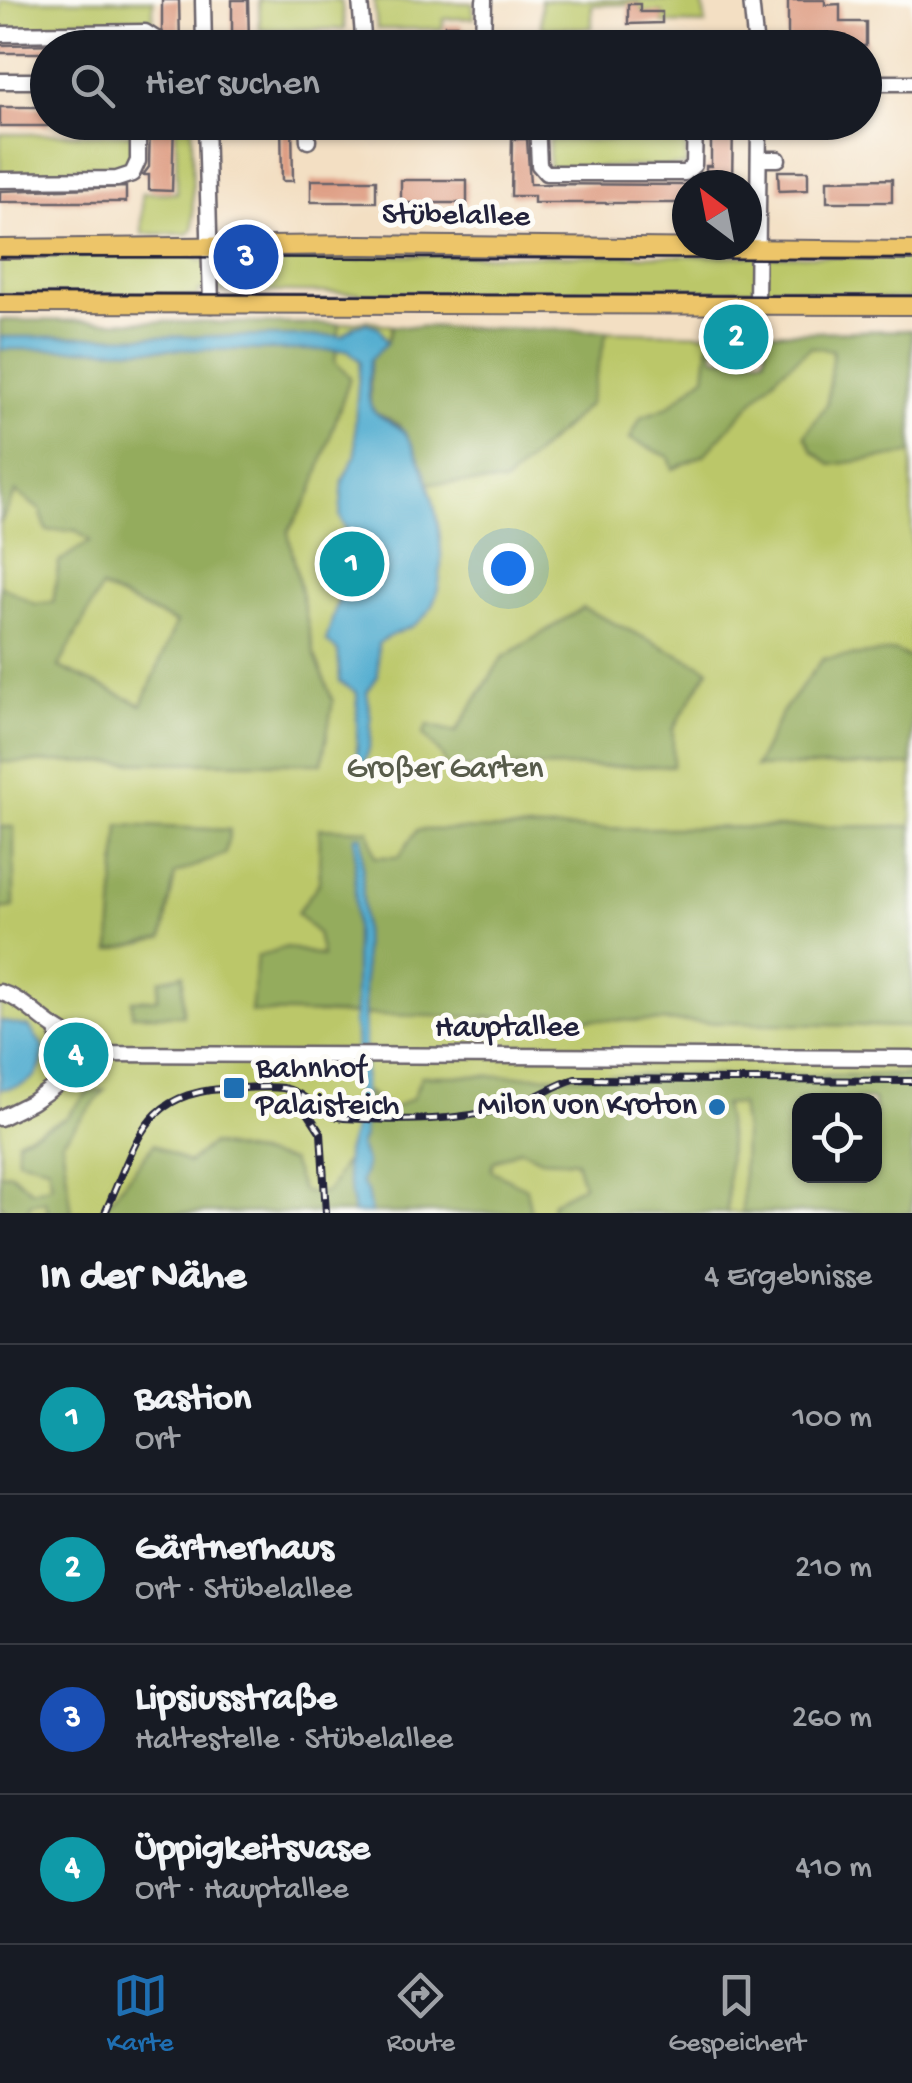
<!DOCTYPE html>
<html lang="de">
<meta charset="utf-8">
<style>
:root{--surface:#171b24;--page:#20242c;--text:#f1f3f6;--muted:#9ea1a6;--line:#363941;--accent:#1f6fb2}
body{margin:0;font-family:"Gochi Hand",sans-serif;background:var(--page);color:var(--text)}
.controls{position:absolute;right:30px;bottom:30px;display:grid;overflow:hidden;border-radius:20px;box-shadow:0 2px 8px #0004}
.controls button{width:90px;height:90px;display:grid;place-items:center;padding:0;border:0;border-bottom:2px solid var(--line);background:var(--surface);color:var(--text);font:50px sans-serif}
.compass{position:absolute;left:672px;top:170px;width:90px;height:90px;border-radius:50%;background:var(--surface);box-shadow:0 2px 8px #0004;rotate:328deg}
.you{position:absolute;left:508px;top:568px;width:35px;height:35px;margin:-25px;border:8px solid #fff;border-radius:50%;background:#1a73e8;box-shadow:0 0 0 15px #1a73e833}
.badge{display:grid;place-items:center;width:65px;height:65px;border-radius:50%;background:var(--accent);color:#fff;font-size:32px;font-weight:700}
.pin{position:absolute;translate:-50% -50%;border:5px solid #fff;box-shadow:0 2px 10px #0006}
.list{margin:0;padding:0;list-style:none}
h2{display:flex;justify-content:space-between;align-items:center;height:130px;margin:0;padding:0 40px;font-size:42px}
h2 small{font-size:32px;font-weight:400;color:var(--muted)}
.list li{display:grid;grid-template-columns:65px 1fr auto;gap:30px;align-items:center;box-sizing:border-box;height:150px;padding:0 40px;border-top:2px solid var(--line)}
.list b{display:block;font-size:38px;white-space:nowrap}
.list p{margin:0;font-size:32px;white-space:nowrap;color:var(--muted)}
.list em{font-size:32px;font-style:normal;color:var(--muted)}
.icon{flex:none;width:55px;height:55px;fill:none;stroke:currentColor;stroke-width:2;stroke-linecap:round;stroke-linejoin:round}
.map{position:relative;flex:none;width:912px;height:1213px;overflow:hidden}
.search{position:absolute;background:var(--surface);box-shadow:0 2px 8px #0004;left:30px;right:30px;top:30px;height:110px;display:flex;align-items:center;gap:25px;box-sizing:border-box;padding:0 35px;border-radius:55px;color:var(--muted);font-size:38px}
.sheet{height:730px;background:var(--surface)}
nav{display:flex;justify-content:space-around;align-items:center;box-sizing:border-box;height:140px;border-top:2px solid var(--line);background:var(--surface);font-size:28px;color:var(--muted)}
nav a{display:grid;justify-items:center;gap:5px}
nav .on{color:var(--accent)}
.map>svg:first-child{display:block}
.green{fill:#bbc769;stroke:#6e7452;stroke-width:2.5;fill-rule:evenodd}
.forest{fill:#94ac5d;stroke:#5b674c;stroke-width:2.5;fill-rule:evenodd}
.water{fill:#52add0;stroke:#3a6886;stroke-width:2.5}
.building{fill:#de9d83}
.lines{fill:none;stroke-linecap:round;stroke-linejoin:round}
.minor-casing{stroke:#6b646b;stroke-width:19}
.major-casing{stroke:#6b646b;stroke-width:22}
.minor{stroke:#fff;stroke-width:14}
.major{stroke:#edc569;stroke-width:18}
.tram{stroke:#22223b;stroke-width:2.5}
.rail-casing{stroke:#22223b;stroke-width:8}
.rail{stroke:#fdfcf7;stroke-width:4;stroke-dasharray:11;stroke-linecap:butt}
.poi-dot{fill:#1f6fb2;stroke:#fdfcf7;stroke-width:4}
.labels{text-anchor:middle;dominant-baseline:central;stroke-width:10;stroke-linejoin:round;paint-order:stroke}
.street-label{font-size:32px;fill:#22223b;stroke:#fdfcf7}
.park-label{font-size:32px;fill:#585c4b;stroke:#fdfcf7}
.poi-label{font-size:32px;fill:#22223b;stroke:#fdfcf7;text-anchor:start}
</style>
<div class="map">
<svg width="912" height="1213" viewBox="0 0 912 1213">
<rect width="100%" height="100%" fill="#fdfcf7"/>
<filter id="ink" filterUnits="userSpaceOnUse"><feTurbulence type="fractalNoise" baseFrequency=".01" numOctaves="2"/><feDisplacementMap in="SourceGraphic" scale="20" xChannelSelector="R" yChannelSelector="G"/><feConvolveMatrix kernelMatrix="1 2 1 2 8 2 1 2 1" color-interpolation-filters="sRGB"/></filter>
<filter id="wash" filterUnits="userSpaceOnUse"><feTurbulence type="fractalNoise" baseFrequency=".0048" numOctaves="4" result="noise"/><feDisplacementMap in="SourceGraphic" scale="40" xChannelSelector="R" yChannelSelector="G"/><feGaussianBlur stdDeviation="2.25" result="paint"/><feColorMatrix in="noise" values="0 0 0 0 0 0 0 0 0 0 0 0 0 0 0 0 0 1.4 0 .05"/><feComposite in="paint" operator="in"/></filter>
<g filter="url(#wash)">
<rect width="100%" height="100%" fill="#f3dfc3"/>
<g class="green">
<path d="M0 0H153V30L0 29Z"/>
<path d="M259 0H341L345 29 260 30Z"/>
<path d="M374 0 473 3 474 18 444 19 442 29H377Z"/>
<path d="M541 0H702L706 24 662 23V12H640L639 4 592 5V28H541Z"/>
<path d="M176 123H192L193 229 188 234H142V193H177Z"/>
<path d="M0 134H135L130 171 116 175 0 176Z"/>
<path d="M549 140H686V166L549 168Z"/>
<path d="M0 254 196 255 197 260 361 259 362 255 912 256V299L362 297 360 293 199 291 198 297 0 294Z"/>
<path d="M0 320 340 324 367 320 392 326 714 334V357L765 358 766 333 912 330V1213H0ZM800 1100H874V1176H800Z"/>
</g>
<g class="forest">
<path d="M0 320 340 324 335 362 350 377 312 492 288 532 314 653 333 701 322 763 0 762V585L35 604 53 602 59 562 90 541 75 530 47 531 40 510 16 492 0 524ZM101 588 176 623 142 705 59 667Z"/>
<path d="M392 326 607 331 589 404 505 483H427L414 449 398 424 374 412 370 405V360L387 343Z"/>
<path d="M912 330V451L908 454 831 465 813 451 805 435 827 404 833 350 811 347 778 374 704 455 673 469 669 457 630 439 641 417 668 407 705 376 710 334H714V357L765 358 766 333Z"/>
<path d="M583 608 709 669 673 729V766L447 768 442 756 423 734 428 725 456 732 502 658Z"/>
<path d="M895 651 912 659V765L755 767 783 711 823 659Z"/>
<path d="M119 825 230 830 225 854 175 874 163 938 110 951Z"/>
<path d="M912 826V1027L251 1012 257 957 286 947 322 956 317 933 297 913 319 883 320 828 369 830 375 857H399L417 830Z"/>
<path d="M0 827H14V907L0 909Z"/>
<path d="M183 974V1015H132V1000L157 999 160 980Z"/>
<path d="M912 1075V1213H742L744 1133 740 1104 723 1105 729 1139 727 1213H551L552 1203 583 1185 576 1161 541 1159 520 1149 493 1162 491 1170 526 1188 531 1213H100L154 1144 188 1163 211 1144 291 1161 302 1191 319 1194 328 1191 366 1124 368 1092 391 1109 413 1098 421 1076ZM800 1100H874V1176H800Z"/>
<path d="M105 1090 62 1142 72 1213H49L45 1201 30 1204 27 1213H11L0 1204V1174L11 1173 32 1191 52 1185 48 1166 18 1159 17 1140 66 1118 88 1092Z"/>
</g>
<g class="water">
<path d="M366 323 379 327 387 343 370 360C370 374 366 394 371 406 376 419 397 422 406 434 432 473 460 579 424 617 412 631 391 631 378 644V676L367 692C371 713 375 743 364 762H357V693L340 682 338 651 326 641 336 606 356 567 355 553 340 516 343 480 356 454 355 422 360 361 348 350 0 349V337L343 336 355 326Z"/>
<path d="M355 836H362L365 1048 363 1137 359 1146C369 1167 367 1162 361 1182L367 1192 371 1213H354L346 1168V1152L355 1125 356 1037 353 1022 355 1013Z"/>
<path d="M0 1021 29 1027 43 1046C45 1076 27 1088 0 1089Z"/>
</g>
<g id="blocks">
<g class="building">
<path d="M162 0H179L180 43 167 44 162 30Z"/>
<path d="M232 0H248L249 41H232Z"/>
<path d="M788 0H825V5L840 4V22H866V46H843V38H825V48H788Z"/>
<path d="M628 4H640V12H662V23L628 24Z"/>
<path d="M445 25H462V48H376V37H445Z"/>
<path d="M352 36 353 48H262V37Z"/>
<path d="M579 38V48H509V39Z"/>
<path d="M133 43V48H48V53H0V45Z"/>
<rect x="0" y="107" width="48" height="19"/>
<path d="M150 122H174L172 191 149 190V175H143L149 167Z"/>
<path d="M281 122H292L293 181H282Z"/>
<path d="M711 122H733L732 185H711V176H706V166H711V138H706Z"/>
<path d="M512 139H527L530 184 687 185V203H534V196H511Z"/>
<path d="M778 171H808V190L779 191Z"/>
<path d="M892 179V202H827V180Z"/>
<rect x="311" y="180" width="65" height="22"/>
<rect x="401" y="180" width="66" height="23"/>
<path d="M126 187V202H0V191Z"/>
</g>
</g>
</g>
<g filter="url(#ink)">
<use href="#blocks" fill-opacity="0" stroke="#6b646b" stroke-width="2.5"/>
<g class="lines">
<defs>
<g id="minor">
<path d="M203 0 204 48"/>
<path d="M360 0 364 48"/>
<path d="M751 0 756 48"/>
<path d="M0 34 145 32 156 39V48"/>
<path d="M483 48 484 0"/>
<path d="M0 81H48"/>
<path d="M864 83H912"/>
<path d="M206 122 211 305"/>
<path d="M307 122 308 141"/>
<path d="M537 122 539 165 546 173H685L694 165 695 122"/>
<path d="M759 159H778"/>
<path d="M0 180 117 179 132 174 138 161V122"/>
<path d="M757 304 759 122"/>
<path d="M0 992C25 1000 38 1018 60 1031 74 1040 88 1043 101 1054L912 1058"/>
<path d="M58 1082V1030"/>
<path d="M0 1118 32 1102 101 1054"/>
</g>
<g id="major">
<path d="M0 249 360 245 912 251"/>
<path d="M0 303 912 305"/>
</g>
</defs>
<use href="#minor" class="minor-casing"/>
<use href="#major" class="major-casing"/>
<use href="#minor" class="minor"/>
<use href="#major" class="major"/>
<g class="tram">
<path d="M0 257 912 259"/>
<path d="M0 294 912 296"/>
</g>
<defs>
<g id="rail">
<path d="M302 1104 321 1133 326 1213"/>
<path d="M105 1213C139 1138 142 1090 237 1088 252 1088 268 1086 283 1088 306 1092 319 1116 344 1118 400 1121 458 1122 512 1106 535 1100 553 1085 575 1079L912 1081"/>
</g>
</defs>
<use href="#rail" class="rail-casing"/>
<use href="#rail" class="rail"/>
</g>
</g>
<g class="poi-dot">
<rect x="222" y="1076" width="24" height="24" rx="5"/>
<circle cx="717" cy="1107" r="10"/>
</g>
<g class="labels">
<g class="street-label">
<text transform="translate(456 217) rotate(1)">Stübelallee</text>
<text x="507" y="1029">Hauptallee</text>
</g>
<g class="park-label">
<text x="445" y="770">Großer Garten</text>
</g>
<g class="poi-label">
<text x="256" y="1070">Bahnhof<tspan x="256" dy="37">Palaisteich</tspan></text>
<text x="697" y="1107" text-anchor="end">Milon von Kroton</text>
</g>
</g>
</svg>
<div class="controls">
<button><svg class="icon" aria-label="locate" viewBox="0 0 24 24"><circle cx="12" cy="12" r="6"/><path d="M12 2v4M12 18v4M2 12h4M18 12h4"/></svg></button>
</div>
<svg class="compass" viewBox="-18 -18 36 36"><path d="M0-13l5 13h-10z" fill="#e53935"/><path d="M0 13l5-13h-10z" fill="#9ea1a6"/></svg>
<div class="you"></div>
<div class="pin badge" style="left:352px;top:564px;background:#0f9aa8">1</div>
<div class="pin badge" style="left:736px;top:337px;background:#0f9aa8">2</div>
<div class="pin badge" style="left:246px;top:257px;background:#1a4fb4">3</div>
<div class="pin badge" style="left:76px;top:1055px;background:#0f9aa8">4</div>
<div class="search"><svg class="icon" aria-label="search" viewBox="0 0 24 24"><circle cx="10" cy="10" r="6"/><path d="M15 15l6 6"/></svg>Hier suchen</div>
</div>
<section class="sheet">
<h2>In der Nähe<small>4 Ergebnisse</small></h2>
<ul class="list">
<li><span class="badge" style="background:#0f9aa8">1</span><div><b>Bastion</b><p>Ort</p></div><em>100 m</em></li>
<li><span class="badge" style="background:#0f9aa8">2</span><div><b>Gärtnerhaus</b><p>Ort · Stübelallee</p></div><em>210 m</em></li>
<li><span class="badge" style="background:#1a4fb4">3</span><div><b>Lipsiusstraße</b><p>Haltestelle · Stübelallee</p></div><em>260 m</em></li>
<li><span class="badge" style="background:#0f9aa8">4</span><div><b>Üppigkeitsvase</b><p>Ort · Hauptallee</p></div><em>410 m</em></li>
</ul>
</section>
<nav>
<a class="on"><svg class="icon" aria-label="map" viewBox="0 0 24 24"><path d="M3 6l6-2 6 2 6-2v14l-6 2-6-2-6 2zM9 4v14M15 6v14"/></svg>Karte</a>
<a><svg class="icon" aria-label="directions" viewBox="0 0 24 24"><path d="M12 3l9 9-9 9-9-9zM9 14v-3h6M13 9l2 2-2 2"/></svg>Route</a>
<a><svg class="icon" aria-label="saved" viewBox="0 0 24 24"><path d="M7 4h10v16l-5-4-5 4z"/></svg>Gespeichert</a>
</nav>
